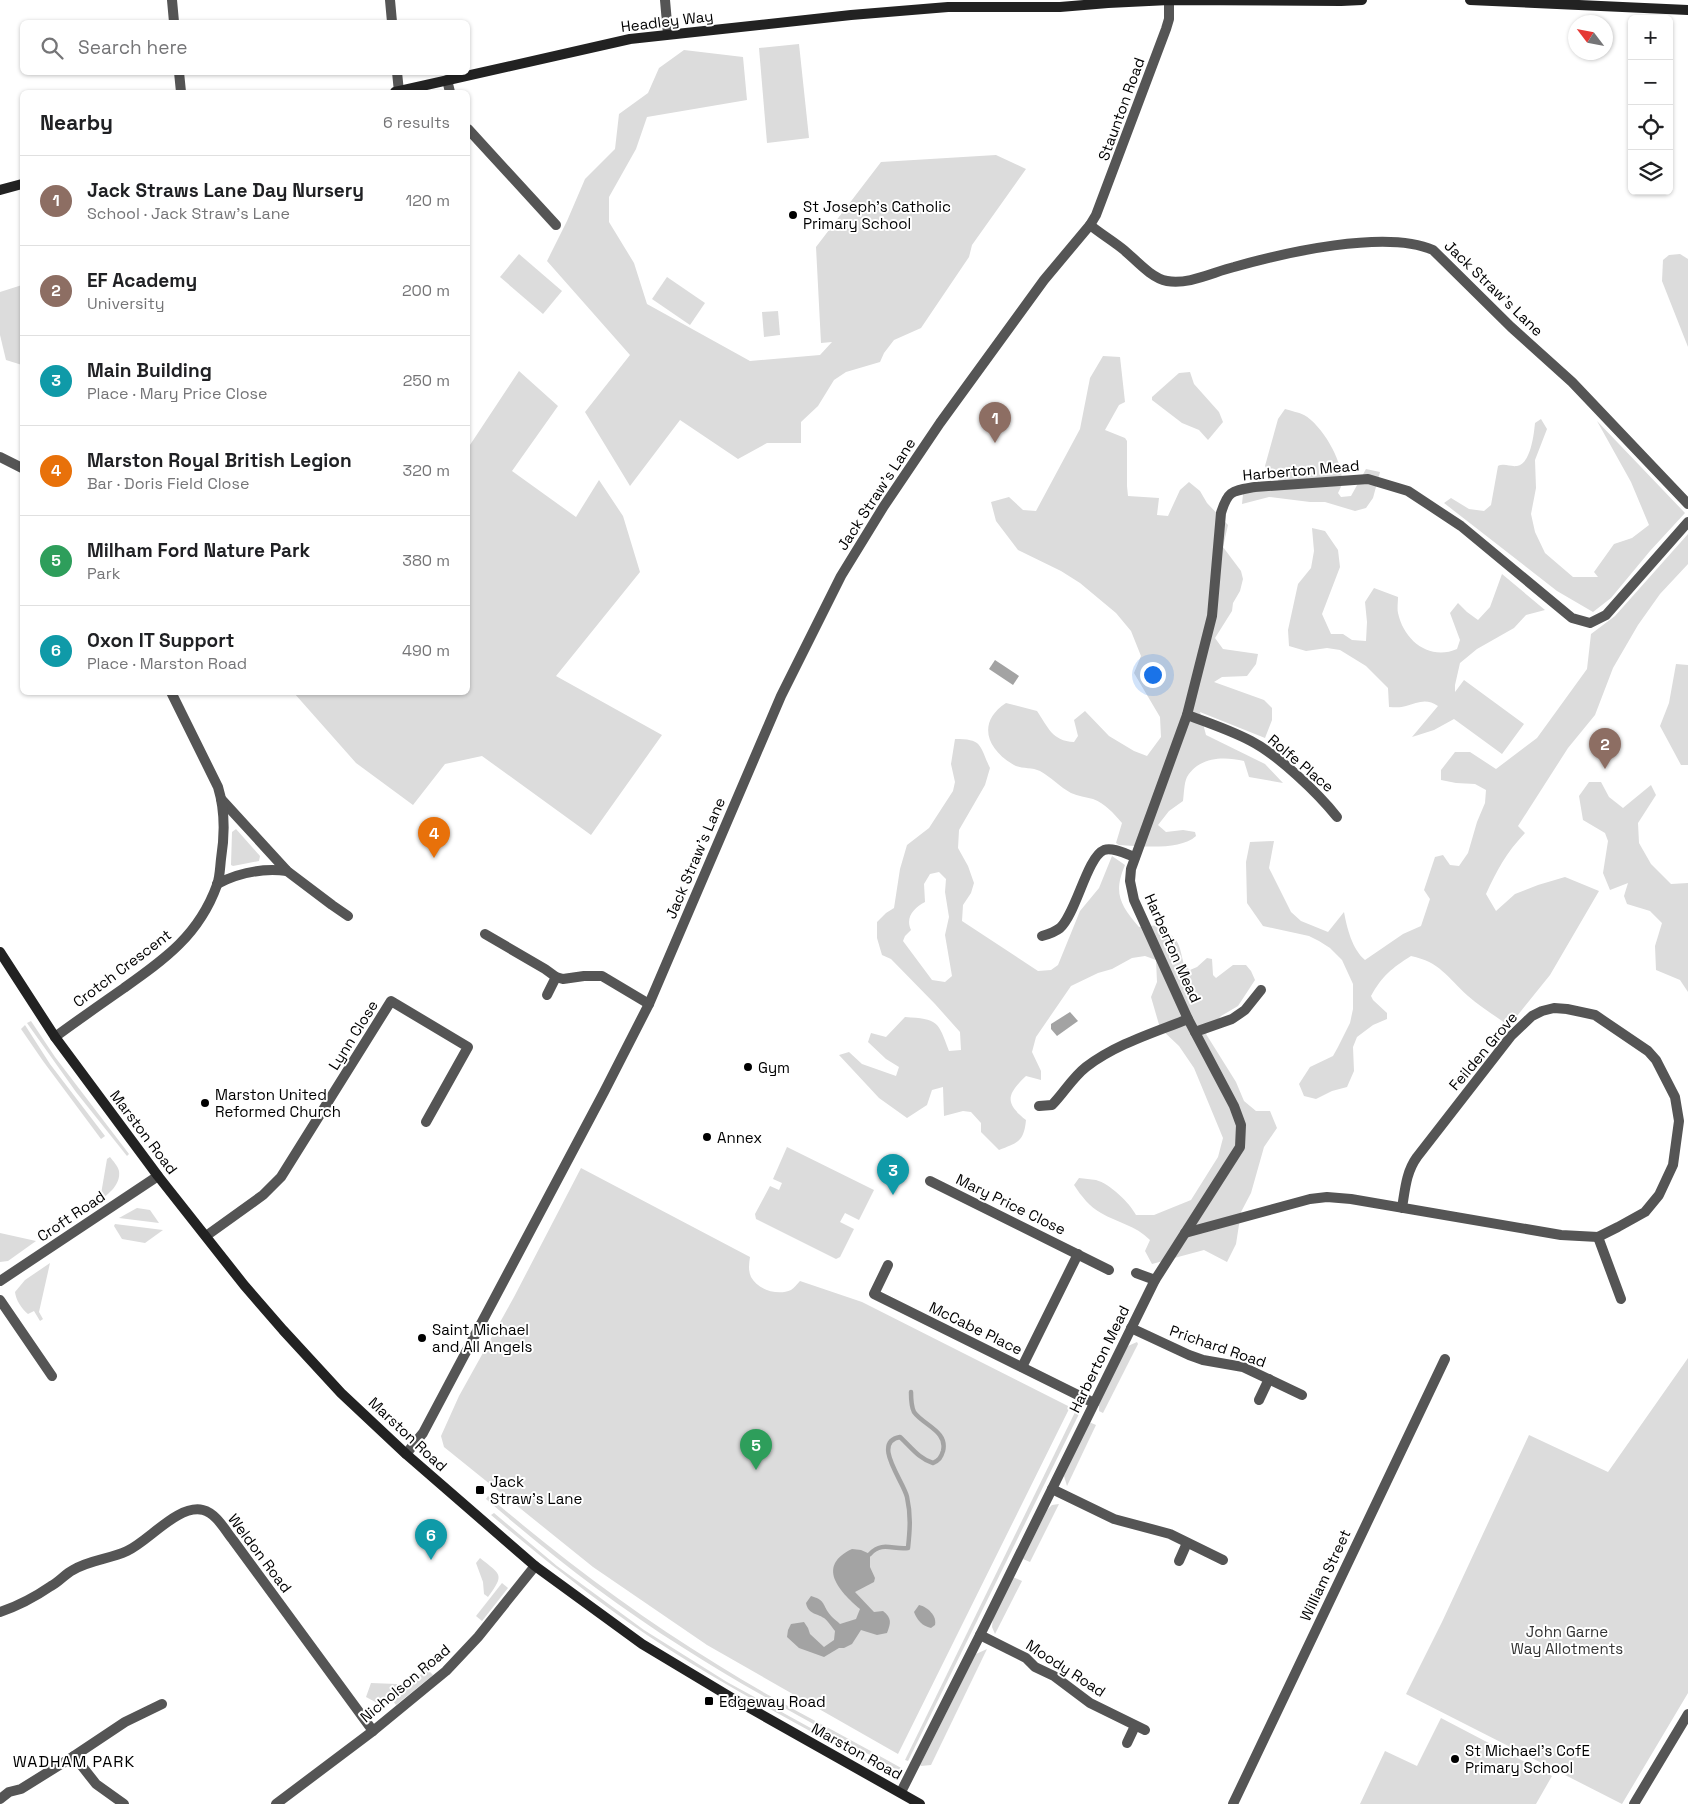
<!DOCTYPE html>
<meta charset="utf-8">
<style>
:root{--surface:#fff;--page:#f6f6f6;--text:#202124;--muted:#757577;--line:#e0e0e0;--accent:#2563eb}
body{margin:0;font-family:"Space Grotesk",sans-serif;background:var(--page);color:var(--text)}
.controls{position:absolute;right:15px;top:15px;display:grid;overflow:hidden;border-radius:8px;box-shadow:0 1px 4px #0004}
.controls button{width:45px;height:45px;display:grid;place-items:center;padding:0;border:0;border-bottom:1px solid var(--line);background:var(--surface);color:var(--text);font:25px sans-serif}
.compass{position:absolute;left:1568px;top:15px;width:45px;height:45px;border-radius:50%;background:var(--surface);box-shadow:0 1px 4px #0004;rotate:302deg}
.you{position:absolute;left:1152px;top:674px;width:18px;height:18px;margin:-12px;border:4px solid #fff;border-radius:50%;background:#1a73e8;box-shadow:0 0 0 8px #1a73e833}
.badge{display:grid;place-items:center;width:32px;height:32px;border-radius:50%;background:var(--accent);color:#fff;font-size:16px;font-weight:700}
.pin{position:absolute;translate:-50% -41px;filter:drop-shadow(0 1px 2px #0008)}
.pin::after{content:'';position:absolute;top:26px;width:18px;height:15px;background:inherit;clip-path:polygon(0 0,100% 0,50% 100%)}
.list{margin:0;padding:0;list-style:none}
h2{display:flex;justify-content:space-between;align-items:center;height:65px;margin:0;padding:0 20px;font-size:21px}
h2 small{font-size:16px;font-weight:400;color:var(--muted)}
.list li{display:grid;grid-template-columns:32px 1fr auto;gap:15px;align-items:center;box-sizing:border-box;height:90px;padding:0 20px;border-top:1px solid var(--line)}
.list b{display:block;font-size:19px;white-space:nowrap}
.list p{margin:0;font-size:16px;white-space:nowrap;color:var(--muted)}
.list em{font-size:16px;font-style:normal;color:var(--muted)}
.icon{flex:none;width:28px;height:28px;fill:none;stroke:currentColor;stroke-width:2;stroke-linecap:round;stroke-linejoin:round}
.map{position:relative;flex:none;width:1688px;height:1804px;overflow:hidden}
.search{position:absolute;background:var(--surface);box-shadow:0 1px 4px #0004;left:20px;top:20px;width:450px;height:55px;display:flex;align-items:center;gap:12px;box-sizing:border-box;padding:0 18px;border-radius:8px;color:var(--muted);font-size:19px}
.panel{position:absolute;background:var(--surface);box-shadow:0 1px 4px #0004;left:20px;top:90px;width:450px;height:605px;border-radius:8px}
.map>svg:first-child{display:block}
.green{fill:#dcdcdc;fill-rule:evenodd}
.water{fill:#a3a3a3}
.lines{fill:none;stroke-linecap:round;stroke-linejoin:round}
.stream{stroke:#a3a3a3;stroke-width:4.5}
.minor{stroke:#555;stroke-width:10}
.secondary{stroke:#222;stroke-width:10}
.poi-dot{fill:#000;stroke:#fff;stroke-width:2}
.labels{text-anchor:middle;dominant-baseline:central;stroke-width:4;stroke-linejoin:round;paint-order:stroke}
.street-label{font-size:15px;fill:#000;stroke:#fff}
.poi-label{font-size:15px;fill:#000;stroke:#fff;text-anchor:start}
.park-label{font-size:15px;fill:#333;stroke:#fff}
.neighbourhood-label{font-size:16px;letter-spacing:1px;fill:#000;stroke:#fff}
</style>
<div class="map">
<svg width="1688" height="1804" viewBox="0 0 1688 1804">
<rect width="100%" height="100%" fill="#fff"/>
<g class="green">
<path d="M799 44 809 138 767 143 759 48Z"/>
<path d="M684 50 743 57 747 100 647 117 636 149 609 197V222L634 263 647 304 750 361 820 355 832 342 821 343 816 247 881 162 996 155 1026 169 972 245 969 257 921 328 894 340 884 353 880 362 846 372 834 380 818 406 801 422V443H767L738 459 680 420 630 486 585 412 630 355 547 261 567 221 585 179 615 149 619 114 648 93 659 68Z"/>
<path d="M519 254 562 291 543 314 500 277Z"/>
<path d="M1680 254 1688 259V347L1662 281 1663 260 1669 255Z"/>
<path d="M667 277 705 303 690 325 652 299Z"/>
<path d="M22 285V365L6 360 0 335V292Z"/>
<path d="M778 311 780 335 764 337 762 312Z"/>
<path d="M1103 356 1120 357 1125 402 1119 405 1105 430 1125 438 1127 441V486L1128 496 1159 498 1157 515 1168 516 1180 490 1189 482 1200 491 1207 503 1228 525 1223 547 1241 571 1243 579 1240 591 1233 603 1232 611 1215 638 1223 649 1258 654 1256 664 1247 676 1222 677 1214 682 1264 700 1272 708V720L1265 738 1200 712 1206 735 1265 764 1283 783 1249 777 1244 761C1223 756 1199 757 1187 777 1184 783 1184 794 1183 801L1169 811 1158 825 1166 832 1183 830 1195 832 1196 836C1180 851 1140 846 1119 845L1116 843 1122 823C1113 813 1106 804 1093 799 1086 797 1078 796 1071 793 1060 787 1051 777 1040 771 1032 767 1021 769 1014 765 986 749 977 722 1006 703L1037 711C1048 727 1052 741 1074 742L1078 736 1074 720 1085 711 1109 736 1134 751 1147 756 1161 737 1160 717 1134 673 1141 656 1131 631 1116 613 1080 583 1061 571 1018 550 996 521 991 502 1009 497 1023 510 1036 511 1080 429 1090 378Z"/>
<path d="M519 371 558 406 512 471 576 517 599 480 623 516 640 572 556 676 662 735 591 835 482 756 445 764 413 805 356 763 294 693 468 692V448Z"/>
<path d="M1190 372 1194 384 1219 412 1223 422 1208 440 1199 430 1182 423 1152 400V397L1179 373Z"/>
<path d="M1285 409C1291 411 1298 412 1304 415 1322 425 1343 461 1342 482 1342 485 1340 489 1338 493L1341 497 1351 496 1366 469 1380 472 1373 498 1366 508 1355 511 1325 502H1310L1269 497 1242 504 1244 484 1274 490 1280 476 1270 475 1265 466 1278 419Z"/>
<path d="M1541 419 1547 429 1535 460 1536 488 1531 514 1535 532 1545 553 1573 577H1598L1594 572 1614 544 1632 538 1649 525 1631 482 1597 421 1685 513 1650 551 1611 598 1593 612 1557 591 1444 503 1451 498 1469 509 1484 511 1491 505 1498 466C1505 463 1510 467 1517 466 1531 464 1534 433 1535 423Z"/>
<path d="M1312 528 1325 531 1338 550 1340 567 1322 614 1331 634H1343L1352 640 1366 641 1367 622 1365 602 1374 588 1398 597C1398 602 1397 609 1398 613 1404 641 1430 661 1457 649L1460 640 1450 613 1458 603 1467 612 1478 620 1490 607 1502 574 1545 610 1526 615 1514 628 1477 649 1460 663 1455 685V692L1464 680 1524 724 1502 754 1454 719 1434 730 1412 737 1438 706C1427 698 1418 702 1406 706 1400 708 1394 707 1389 707L1388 688 1366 666 1340 650 1327 648 1306 651 1289 646 1288 630 1298 584 1311 568 1314 551Z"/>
<path d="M1688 534V564L1660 594 1638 625 1613 668 1595 715 1568 748 1518 826 1525 833C1506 853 1497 870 1486 894L1496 911 1515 894 1538 885 1565 877 1599 891 1550 975 1509 1026C1496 1016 1480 1007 1468 996 1447 977 1440 962 1411 956 1392 968 1382 976 1371 996L1373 1000 1387 1013V1019L1373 1025 1357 1037 1353 1047 1354 1071 1347 1087 1332 1091 1316 1099 1304 1096 1299 1084 1310 1067 1333 1056 1338 1047 1350 1023 1353 1009V984L1342 960 1330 948 1319 941 1309 936 1263 926 1247 903 1246 862 1250 842 1274 841 1269 868 1291 912 1301 921 1328 932 1344 912C1347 928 1352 949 1365 960L1403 934 1421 926 1430 899 1424 890 1435 857 1443 855 1450 865 1459 866 1468 853 1477 822 1485 803 1486 790 1475 784 1456 783 1441 780V770L1455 752H1470L1496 769 1537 738 1587 669 1591 634 1615 616Z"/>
<path d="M1676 664 1688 665V765H1681L1660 726 1669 703Z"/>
<path d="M955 739C983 739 979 745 990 768L985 785 959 830 958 848 968 866 974 883 971 893 963 905 962 921 1038 971 1051 970 1058 965 1080 911 1099 888 1112 856 1125 865C1113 893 1120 905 1139 927L1159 925C1180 942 1178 940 1184 965L1190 970 1197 967 1207 958 1212 959 1213 975 1216 978 1233 965H1246L1251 971 1255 980 1238 1006 1221 1016 1206 1034 1236 1082 1244 1101 1256 1111H1270L1277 1128 1264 1147 1251 1193 1241 1212 1236 1244 1227 1262 1204 1250 1152 1264 1145 1251 1150 1240C1135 1225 1118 1223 1101 1213 1090 1207 1081 1196 1074 1185L1079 1178C1085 1179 1090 1179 1096 1180 1110 1184 1129 1202 1136 1215H1154L1191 1200 1218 1157 1223 1138 1194 1068 1179 1046 1160 1028 1151 997 1157 982 1156 960 1145 956 1132 958 1112 969 1098 973 1071 986 1036 1037 1032 1052 1041 1071V1080L1026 1076C1007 1094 1004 1103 1026 1120 1024 1142 1017 1143 999 1150L981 1132V1123L971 1112 963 1111 944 1116 943 1087 932 1090 927 1105 907 1118 879 1098 839 1055 849 1052 862 1064 896 1076 899 1067 886 1059 868 1042 871 1033 886 1037 905 1017C938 1019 938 1021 949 1051L961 1050 960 1032 935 1004 891 959 882 955 877 938V922L886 913 894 908 900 869 907 845 929 828 953 791 955 782 951 764ZM939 872 946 879 945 892 949 917 945 935 952 976 945 982 932 980 903 941 905 936 911 930C905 917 914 908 925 902L924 884 930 874Z"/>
<path d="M1589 782H1601L1609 797 1623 808 1651 785 1656 795 1638 823 1639 843 1651 864 1671 884 1688 883V992L1680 980 1656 970 1655 946 1662 923 1650 911 1627 904 1624 896 1628 883 1610 890 1603 873 1608 841 1605 833 1583 820 1579 796Z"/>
<path d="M236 829 260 856 259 861 233 866 231 865 232 832Z"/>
<path d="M31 1021 55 1057 129 1154 127 1156 76 1092 27 1023Z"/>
<path d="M25 1025 50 1064 105 1136 101 1139 43 1061 21 1029Z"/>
<path d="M787 1147 874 1190 859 1220 845 1213 840 1222 854 1229 840 1257 836 1259 756 1219 755 1214 770 1186 779 1190 782 1183 773 1179Z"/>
<path d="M110 1157C113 1161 118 1166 119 1171 121 1184 109 1194 100 1200L107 1159Z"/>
<path d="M581 1168 750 1257C749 1264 748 1270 751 1277 758 1290 778 1296 791 1290 794 1288 797 1284 800 1281L862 1302 1070 1407 898 1754 707 1645 593 1567 444 1447 441 1436 459 1396 514 1297Z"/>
<path d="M137 1208 150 1210 159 1223 119 1218Z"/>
<path d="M115 1224 163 1230 145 1243 122 1239 114 1226Z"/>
<path d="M0 1233 36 1241 8 1261 0 1262Z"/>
<path d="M50 1263 39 1312 43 1319 40 1321 34 1311 28 1314C21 1308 16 1300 15 1292L25 1280Z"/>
<path d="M1137 1342 1138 1344 1103 1413 1099 1411V1402L1120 1359 1128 1346Z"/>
<path d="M1688 1358V1693L1622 1804 1406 1694 1442 1622 1529 1435 1608 1472Z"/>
<path d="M1078 1406 1080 1411 1078 1416 908 1761 905 1760Z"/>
<path d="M1089 1422 1096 1425 1067 1486 1064 1476Z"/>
<path d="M488 1496C561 1558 636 1615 718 1665 778 1703 842 1734 903 1769L899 1771C827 1731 752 1692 682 1647 612 1603 548 1553 486 1499Z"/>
<path d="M1059 1504 1030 1562 1023 1559 1047 1510 1052 1505Z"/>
<path d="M494 1513 557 1566 644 1630 727 1682 898 1776 884 1772C813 1732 739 1694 670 1650 607 1610 548 1563 491 1515Z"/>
<path d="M480 1558C501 1575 505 1574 488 1597L484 1594 483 1582 476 1563Z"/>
<path d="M1013 1577 1022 1581 995 1634 992 1627 993 1618Z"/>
<path d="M502 1583 508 1588 482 1621 476 1616Z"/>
<path d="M987 1649 931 1765 921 1766 920 1765 976 1654Z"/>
<path d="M427 1669 433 1675 396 1705 393 1701V1698Z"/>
<path d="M371 1683 397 1684 398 1688 392 1694 389 1702 381 1705 366 1697Z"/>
<path d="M1441 1718 1552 1776 1536 1804H1360L1385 1751 1417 1766Z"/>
</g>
<g class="water">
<path d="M995 660 1019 676 1013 685 989 669Z"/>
<path d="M1070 1012 1078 1021 1057 1036 1051 1029V1024Z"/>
<path d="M852 1549 861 1550 870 1554V1567L875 1578 874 1582 855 1592 874 1612 883 1611C892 1618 891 1623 887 1633L877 1635 861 1630 852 1644 844 1648H839L824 1657 799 1648 787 1637 788 1630 791 1624 804 1622 808 1628 810 1634 824 1647 834 1640 835 1631C832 1627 828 1621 824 1618 816 1613 808 1614 806 1603L811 1596C824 1600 822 1602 828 1612 831 1617 837 1621 840 1624L856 1619 860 1609C839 1591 816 1566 852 1549Z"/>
<path d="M919 1605C928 1607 937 1616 935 1625L931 1628C922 1626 917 1620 914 1612Z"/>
</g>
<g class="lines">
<path class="stream" d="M870 1554C882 1541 893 1550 908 1548 910 1529 911 1515 907 1497 904 1482 871 1442 900 1437 911 1447 919 1459 933 1463 939 1460 941 1458 943 1451 948 1431 923 1425 914 1412 911 1406 911 1399 911 1392"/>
<g class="minor">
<path d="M172 0 174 22"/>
<path d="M390 0 392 22"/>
<path d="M665 0 668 34"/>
<path d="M179 72 181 92"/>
<path d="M397 72 399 92"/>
<path d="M447 80 450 92"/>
<path d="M468 129 556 225"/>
<path d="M1090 225C1101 234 1113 241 1124 250 1136 260 1151 278 1167 281 1189 285 1213 272 1234 267 1283 253 1386 229 1433 250L1511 327 1572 382 1688 504"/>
<path d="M0 457 22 468"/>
<path d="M1187 715C1209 723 1230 730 1251 741 1278 755 1318 793 1337 817"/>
<path d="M221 799 287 871 332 905 348 916"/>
<path d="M217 884C240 872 262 868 287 871"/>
<path d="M485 934 545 969 556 977 563 979 584 976H602L649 1004"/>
<path d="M1042 936C1049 934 1055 932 1060 928 1076 914 1087 857 1104 850 1113 847 1126 854 1135 857"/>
<path d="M547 995 556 977"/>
<path d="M1195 1032 1232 1019 1245 1010 1261 990"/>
<path d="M55 1037C78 1020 101 1004 124 988 165 959 199 935 217 885 220 877 220 867 221 859 225 834 225 810 218 787L171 692"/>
<path d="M1039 1106 1052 1105C1064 1093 1072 1078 1086 1067 1116 1044 1153 1033 1188 1019"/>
<path d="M930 1181 1109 1270"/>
<path d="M1185 1233 1310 1199 1327 1197 1351 1199 1561 1235 1598 1237 1618 1227 1645 1212 1659 1195 1673 1165 1679 1121 1675 1097 1656 1060 1648 1051 1595 1015 1567 1009 1554 1008 1542 1011 1532 1016 1511 1036 1417 1157C1406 1172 1405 1190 1402 1208"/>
<path d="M206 1236 263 1195 281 1177 391 1001 468 1047 426 1122"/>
<path d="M1598 1237 1621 1299"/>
<path d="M888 1265 874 1294 1094 1403"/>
<path d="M1136 1273 1155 1280"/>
<path d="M0 1281 158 1176"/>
<path d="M0 1300 52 1376"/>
<path d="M1131 1328 1189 1355 1203 1360 1243 1367 1302 1395"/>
<path d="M1022 1367 1078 1254"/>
<path d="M1259 1400 1269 1379"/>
<path d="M406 1454 423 1433 604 1092 649 1004 781 696 841 576 884 506 940 423 1044 280 1090 225 1096 215 1166 29 1169 19V0"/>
<path d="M1052 1489 1114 1519 1170 1534 1223 1560"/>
<path d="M1179 1561 1187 1543"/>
<path d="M0 1612C18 1606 35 1597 51 1586 59 1582 65 1574 73 1570 89 1560 110 1559 127 1551 149 1541 178 1504 203 1510 216 1513 225 1530 233 1540L373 1731"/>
<path d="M980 1635 1026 1658 1035 1667 1054 1676 1090 1703 1145 1730"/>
<path d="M1127 1743 1135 1726"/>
<path d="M74 1756 96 1784 124 1804"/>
<path d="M901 1792 980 1635 1155 1280 1240 1147 1241 1125 1234 1106 1188 1019 1134 900 1130 881 1131 869 1187 715 1212 616 1221 513C1228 490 1232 491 1255 487L1368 479 1408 491 1461 526 1572 618 1590 623 1606 615 1688 522"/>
<path d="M0 1799 9 1792 21 1789 74 1756 125 1722 162 1704"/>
<path d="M276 1804 373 1731 446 1671 478 1637 535 1566"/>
<path d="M1233 1804 1445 1359"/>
<path d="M1634 1804 1688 1714"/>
</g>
<g class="secondary">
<path d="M1470 0 1688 10"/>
<path d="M395 92 630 39 851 15 948 7H1060L1108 3 1169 0 1341 1 1362 0"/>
<path d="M0 190 22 184"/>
<path d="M0 952 55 1037 158 1176 244 1285 283 1330 341 1393 406 1454 535 1566 642 1644 732 1698 920 1804"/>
</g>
</g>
<g class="poi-dot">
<circle cx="793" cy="215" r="5"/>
<circle cx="748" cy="1067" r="5"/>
<circle cx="205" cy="1103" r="5"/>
<circle cx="707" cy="1137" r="5"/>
<circle cx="422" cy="1338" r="5"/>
<rect x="475" y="1485" width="10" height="10" rx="2.5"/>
<rect x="704" y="1696" width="10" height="10" rx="2.5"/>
<circle cx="1455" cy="1759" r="5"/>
</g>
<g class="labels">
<g class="street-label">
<text transform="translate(667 21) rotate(-7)">Headley Way</text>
<text transform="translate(1121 109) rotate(-70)">Staunton Road</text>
<text transform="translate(1494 288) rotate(44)">Jack Straw's Lane</text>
<text transform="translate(1301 470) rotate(-5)">Harberton Mead</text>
<text transform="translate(876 494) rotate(-57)">Jack Straw's Lane</text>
<text transform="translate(1301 763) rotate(40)">Rolfe Place</text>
<text transform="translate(695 858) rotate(-67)">Jack Straw's Lane</text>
<text transform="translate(1173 948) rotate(66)">Harberton Mead</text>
<text transform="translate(122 968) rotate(-37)">Crotch Crescent</text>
<text transform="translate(353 1035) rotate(-58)">Lynn Close</text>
<text transform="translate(1483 1051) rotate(-50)">Feilden Grove</text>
<text transform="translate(144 1132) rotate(53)">Marston Road</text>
<text transform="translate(1011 1204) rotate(26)">Mary Price Close</text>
<text transform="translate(71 1216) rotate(-34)">Croft Road</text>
<text transform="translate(976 1328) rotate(26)">McCabe Place</text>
<text transform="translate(1218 1346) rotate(19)">Prichard Road</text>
<text transform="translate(1099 1359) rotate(-64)">Harberton Mead</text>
<text transform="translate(408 1434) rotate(43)">Marston Road</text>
<text transform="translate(260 1553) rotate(53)">Weldon Road</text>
<text transform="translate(1325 1575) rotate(-65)">William Street</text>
<text transform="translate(1066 1668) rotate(33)">Moody Road</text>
<text transform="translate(405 1683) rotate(-40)">Nicholson Road</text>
<text transform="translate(857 1751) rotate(29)">Marston Road</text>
</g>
<g class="poi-label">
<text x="803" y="206">St Joseph's Catholic<tspan x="803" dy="17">Primary School</tspan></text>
<text x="758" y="1067">Gym</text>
<text x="215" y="1094">Marston United<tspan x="215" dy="17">Reformed Church</tspan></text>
<text x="717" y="1137">Annex</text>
<text x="432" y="1329">Saint Michael<tspan x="432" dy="17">and All Angels</tspan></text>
<text x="490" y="1481">Jack<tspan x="490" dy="17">Straw's Lane</tspan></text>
<text x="719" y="1701">Edgeway Road</text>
<text x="1465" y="1750">St Michael's CofE<tspan x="1465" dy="17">Primary School</tspan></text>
</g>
<g class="park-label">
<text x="1567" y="1631">John Garne<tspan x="1567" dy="17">Way Allotments</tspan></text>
</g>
<g class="neighbourhood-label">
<text x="74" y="1761">WADHAM PARK</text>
</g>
</g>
</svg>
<div class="controls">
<button>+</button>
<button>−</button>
<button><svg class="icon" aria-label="locate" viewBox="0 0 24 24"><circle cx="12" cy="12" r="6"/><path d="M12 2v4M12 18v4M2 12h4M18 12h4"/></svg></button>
<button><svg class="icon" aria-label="layers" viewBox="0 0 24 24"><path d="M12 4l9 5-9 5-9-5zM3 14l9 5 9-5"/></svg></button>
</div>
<svg class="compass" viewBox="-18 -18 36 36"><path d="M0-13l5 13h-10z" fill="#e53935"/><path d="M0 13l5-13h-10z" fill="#757577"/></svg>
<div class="you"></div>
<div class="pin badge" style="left:995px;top:443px;background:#8d6e63">1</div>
<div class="pin badge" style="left:1605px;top:769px;background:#8d6e63">2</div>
<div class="pin badge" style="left:893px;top:1195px;background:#0f9aa8">3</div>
<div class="pin badge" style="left:434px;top:858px;background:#e8710a">4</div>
<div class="pin badge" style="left:756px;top:1470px;background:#2e9e5b">5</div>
<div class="pin badge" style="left:431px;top:1560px;background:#0f9aa8">6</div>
<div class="search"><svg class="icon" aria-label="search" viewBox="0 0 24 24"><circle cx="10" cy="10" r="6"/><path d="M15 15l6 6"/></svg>Search here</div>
<section class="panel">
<h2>Nearby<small>6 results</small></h2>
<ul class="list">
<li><span class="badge" style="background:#8d6e63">1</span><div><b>Jack Straws Lane Day Nursery</b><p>School · Jack Straw's Lane</p></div><em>120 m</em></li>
<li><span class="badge" style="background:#8d6e63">2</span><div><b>EF Academy</b><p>University</p></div><em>200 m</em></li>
<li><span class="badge" style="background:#0f9aa8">3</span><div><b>Main Building</b><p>Place · Mary Price Close</p></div><em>250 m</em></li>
<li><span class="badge" style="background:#e8710a">4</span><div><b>Marston Royal British Legion</b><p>Bar · Doris Field Close</p></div><em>320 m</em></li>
<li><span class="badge" style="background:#2e9e5b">5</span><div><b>Milham Ford Nature Park</b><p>Park</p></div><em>380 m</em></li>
<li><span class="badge" style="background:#0f9aa8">6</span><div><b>Oxon IT Support</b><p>Place · Marston Road</p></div><em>490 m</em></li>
</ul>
</section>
</div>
